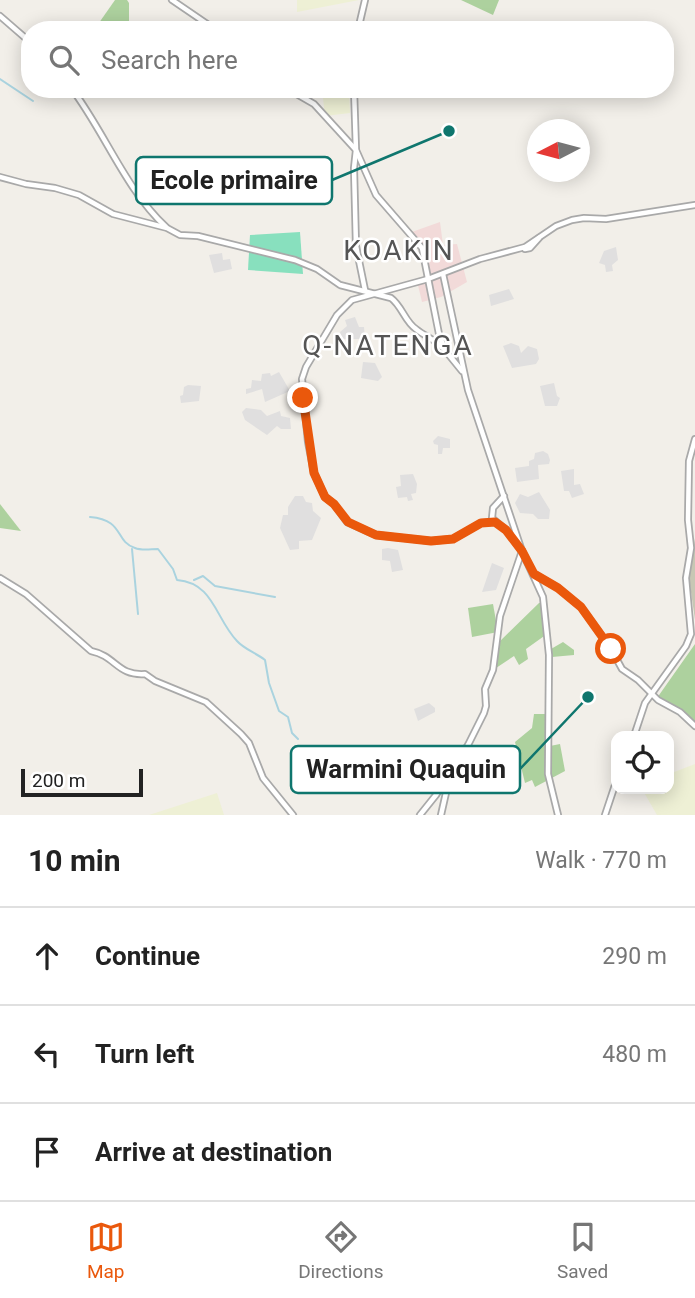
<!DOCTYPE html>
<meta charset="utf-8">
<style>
:root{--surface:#fff;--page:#f6f6f6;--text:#222;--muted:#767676;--line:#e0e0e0;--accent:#ea580c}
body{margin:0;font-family:Roboto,sans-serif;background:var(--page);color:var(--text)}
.controls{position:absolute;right:21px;bottom:21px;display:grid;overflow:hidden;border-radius:14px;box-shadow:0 4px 18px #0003}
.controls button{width:63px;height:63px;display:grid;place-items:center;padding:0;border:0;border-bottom:2px solid var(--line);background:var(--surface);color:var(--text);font:35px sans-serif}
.compass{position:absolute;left:527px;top:119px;width:63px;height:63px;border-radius:50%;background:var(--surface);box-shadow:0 4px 18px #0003;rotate:264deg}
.scale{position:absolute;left:21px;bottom:18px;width:122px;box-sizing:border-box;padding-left:7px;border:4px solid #222;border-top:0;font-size:19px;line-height:24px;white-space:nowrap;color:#222;-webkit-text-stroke:5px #fff;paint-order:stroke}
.stop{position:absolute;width:21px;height:21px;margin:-16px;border:5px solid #ea580c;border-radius:50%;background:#fff}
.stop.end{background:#ea580c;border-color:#fff;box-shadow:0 2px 7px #0008}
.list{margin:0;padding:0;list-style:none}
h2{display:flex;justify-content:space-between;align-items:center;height:91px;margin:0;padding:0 28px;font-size:30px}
h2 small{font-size:23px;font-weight:400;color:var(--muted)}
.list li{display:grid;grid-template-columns:46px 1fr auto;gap:21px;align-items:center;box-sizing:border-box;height:98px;padding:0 28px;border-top:2px solid var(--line)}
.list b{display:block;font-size:26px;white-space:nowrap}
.list em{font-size:23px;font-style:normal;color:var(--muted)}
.icon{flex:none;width:38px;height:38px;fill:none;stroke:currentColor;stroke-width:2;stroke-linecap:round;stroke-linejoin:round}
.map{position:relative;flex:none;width:695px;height:815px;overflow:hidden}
.search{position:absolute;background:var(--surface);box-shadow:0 4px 18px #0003;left:21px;right:21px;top:21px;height:77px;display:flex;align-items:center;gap:18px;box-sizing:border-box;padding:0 24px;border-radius:28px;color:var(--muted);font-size:26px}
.sheet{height:385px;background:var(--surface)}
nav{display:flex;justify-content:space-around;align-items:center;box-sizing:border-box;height:98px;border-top:2px solid var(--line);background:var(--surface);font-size:19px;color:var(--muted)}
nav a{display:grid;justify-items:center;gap:4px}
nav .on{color:var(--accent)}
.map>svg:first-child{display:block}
.residential{fill:#e0dfdf}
.commercial{fill:#f2dad9}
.construction{fill:#c7c7b4}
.farmland{fill:#eef0d5}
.forest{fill:#add19e}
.pitch{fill:#88e0be}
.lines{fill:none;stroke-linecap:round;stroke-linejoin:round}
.stream{stroke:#aad3df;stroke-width:2}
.minor-casing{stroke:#a9a9a9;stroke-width:8}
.minor{stroke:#fff;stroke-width:4.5}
.route{stroke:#ea580c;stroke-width:9}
.labels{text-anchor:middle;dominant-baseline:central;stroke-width:5;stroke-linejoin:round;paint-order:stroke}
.quarter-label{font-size:28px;letter-spacing:2px;fill:#555;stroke:#fff}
.leader{fill:none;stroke:#0f766e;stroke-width:2.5}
.callout-dot{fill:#0f766e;stroke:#fff;stroke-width:2.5}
.callout{fill:#fff;stroke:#0f766e;stroke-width:2.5}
.callout-label{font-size:26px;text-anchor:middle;font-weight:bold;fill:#222}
</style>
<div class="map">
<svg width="695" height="815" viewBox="0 0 695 815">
<rect width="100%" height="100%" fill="#f2efe9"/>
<g class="residential">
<path d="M616 247 618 260 612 265 613 271 606 272 605 265 599 263 604 251Z"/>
<path d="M222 253 223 260 230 259 232 269 214 273 209 255Z"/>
<path d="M509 289 514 299 491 306 489 295Z"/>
<path d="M355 317 359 327H364L365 339H342L340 332 347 326 345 320Z"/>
<path d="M511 343 519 346 521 353 528 346 537 349 539 359 536 364 512 368 503 346Z"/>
<path d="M363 362 375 363 382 377 378 381 361 378Z"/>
<path d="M279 372 290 391 265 402 262 389 246 394V389L251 388 252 380 261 381 262 374 270 373 271 376Z"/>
<path d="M554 383 557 396 560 398 557 406H545L540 386Z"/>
<path d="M188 385 201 386 199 401 181 403 180 396 183 395 184 387Z"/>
<path d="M246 408 261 410 267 416 280 411 281 416 290 418 291 429H281L277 426 267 435 245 420 242 412Z"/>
<path d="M438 436 450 439V448H443L442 454H438V445L434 444 433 441Z"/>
<path d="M543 451 548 454 550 460 549 464 538 465 539 479 517 482 515 468 529 466V461L534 459 535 453Z"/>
<path d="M574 469V485L580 484 584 494 572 498 569 491H564L561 471Z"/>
<path d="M413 474 417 484 416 493 411 494 413 500 408 501 407 497 398 498 396 487 401 486 400 475Z"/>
<path d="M539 492 550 510 549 519H538L533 514 520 513 515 503 520 494 528 497Z"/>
<path d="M295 496H303L306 502 312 503 313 511 321 518 312 540 299 541V549L290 550 280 528 283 515H288V507Z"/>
<path d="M388 548 398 550 403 570 392 572 390 561 382 560V549Z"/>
<path d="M492 563 504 568 496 590 482 592Z"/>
<path d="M429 703 435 708V712L418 721 414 709Z"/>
</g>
<path class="commercial" d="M440 222 443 245 457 244 467 282 441 297 422 302 417 281 428 278 424 251 409 233Z"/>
<path class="construction" d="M695 538V620L689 578Z"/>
<g class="farmland">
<path d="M297 0H359L297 12Z"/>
<path d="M322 89H349L350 113 325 116Z"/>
<path d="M695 764V815H657L642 789H669V774Z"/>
<path d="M217 793 224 815H149Z"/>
</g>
<g class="forest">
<path d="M115 0H127L129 3V30H94Z"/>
<path d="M461 0H499L493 15Z"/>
<path d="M0 504 21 531 0 528Z"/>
<path d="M544 602 547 634 526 649 528 659 519 665 514 656 493 670 497 644 539 603Z"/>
<path d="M493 604 498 632 472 637 468 608Z"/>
<path d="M563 642 574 650V655L552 657 551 649Z"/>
<path d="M695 644V726L680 712 657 698Z"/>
<path d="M534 714H550V746L560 744 565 771 535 787 532 780 525 783 515 742 532 728Z"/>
</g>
<path class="pitch" d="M300 232 303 274 248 270 250 235Z"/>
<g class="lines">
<g class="stream">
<path d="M0 79 33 101"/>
<path d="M90 517C125 520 114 541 135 548 142 551 151 549 158 549L173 569 177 580C214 583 215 618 237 641 244 649 256 653 265 660L269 683 279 711 288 717 292 733 298 739"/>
<path d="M132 549 138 614"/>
<path d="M194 580 203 576 215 586 275 597"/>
</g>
<defs>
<g id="minor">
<path d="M172 0 216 30"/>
<path d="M0 16 30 42"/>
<path d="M358 30 365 0"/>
<path d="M72 89C105 133 126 190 166 227"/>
<path d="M288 89 314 104 356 150 354 168 356 246 365 290"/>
<path d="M354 89 356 150 376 195 422 248 439 334 445 350 462 371"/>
<path d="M0 177 26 184 55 188 79 195 113 214 167 228 180 235 198 236 295 260 317 269 340 285 391 298C402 306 405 322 416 329 426 337 436 340 445 350"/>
<path d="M525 249 530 248 539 238"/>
<path d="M443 274 468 390 522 551 543 597 549 655 548 774 558 815"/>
<path d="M495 522 481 523 453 539 431 541 376 535 347 522 334 504 325 497 314 473 308 442 302 379 306 367 337 315 352 300 428 279 480 259 525 247 556 226 572 220 584 218 606 219 695 205"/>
<path d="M536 575 558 588 581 607 611 649 622 669 638 680 658 700 680 712 695 726"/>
<path d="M0 578 26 594 91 651C116 656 117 676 145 674L155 681 206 702 241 734 249 743 263 778 293 815"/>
<path d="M634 736 645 703 686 646 691 634 686 578 691 548 688 520 689 461 695 439"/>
<path d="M420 815 436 795 468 745 484 713 486 706 485 689 493 670 500 616 522 551 506 530 492 518 493 508 504 496"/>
<path d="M441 815 450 775"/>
<path d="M605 815 616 782"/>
</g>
</defs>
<use href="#minor" class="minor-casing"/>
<use href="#minor" class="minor"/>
</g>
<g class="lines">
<path class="route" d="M303 398 314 473 325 497 334 504 348 522 376 535 431 541 453 539 481 523 495 522 506 530 522 551 534 574 558 588 581 607 611 649"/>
</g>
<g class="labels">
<g class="quarter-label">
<text x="399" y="250">KOAKIN</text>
<text x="388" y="345">Q-NATENGA</text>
</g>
</g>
<path class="leader" d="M449 131L332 180M588 697L520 769"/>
<g class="callout-dot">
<circle cx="449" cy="131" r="7"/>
<circle cx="588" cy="697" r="7"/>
</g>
<g class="callout">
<rect x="136" y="157" width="196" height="47" rx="7"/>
<rect x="291" y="746" width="229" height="47" rx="7"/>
</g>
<g class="callout-label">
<text x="234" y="189">Ecole primaire</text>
<text x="406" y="778">Warmini Quaquin</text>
</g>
</svg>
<div class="controls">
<button><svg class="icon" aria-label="locate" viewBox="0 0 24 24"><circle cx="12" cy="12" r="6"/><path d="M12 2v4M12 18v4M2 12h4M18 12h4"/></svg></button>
</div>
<svg class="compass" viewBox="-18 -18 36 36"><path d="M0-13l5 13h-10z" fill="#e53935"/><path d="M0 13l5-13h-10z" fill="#767676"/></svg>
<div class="scale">200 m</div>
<div class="stop" style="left:611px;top:649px"></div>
<div class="stop end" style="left:303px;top:398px"></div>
<div class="search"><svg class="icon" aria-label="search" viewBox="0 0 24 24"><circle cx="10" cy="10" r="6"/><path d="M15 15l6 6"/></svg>Search here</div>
</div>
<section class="sheet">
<h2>10 min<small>Walk · 770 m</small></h2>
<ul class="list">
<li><svg class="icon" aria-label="ahead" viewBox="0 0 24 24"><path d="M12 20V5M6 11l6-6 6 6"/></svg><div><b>Continue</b></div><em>290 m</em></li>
<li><svg class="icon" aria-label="left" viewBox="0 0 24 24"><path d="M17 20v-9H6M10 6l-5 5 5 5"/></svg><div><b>Turn left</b></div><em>480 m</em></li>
<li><svg class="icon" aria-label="arrive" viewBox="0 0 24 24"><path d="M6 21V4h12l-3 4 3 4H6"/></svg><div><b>Arrive at destination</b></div></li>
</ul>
</section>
<nav>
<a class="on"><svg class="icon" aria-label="map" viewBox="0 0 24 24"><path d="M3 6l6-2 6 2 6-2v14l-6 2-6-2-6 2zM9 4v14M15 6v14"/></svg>Map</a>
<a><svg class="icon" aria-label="directions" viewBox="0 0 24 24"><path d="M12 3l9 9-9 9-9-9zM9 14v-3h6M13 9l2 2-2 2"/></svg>Directions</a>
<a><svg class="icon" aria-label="saved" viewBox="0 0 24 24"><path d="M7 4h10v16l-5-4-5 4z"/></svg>Saved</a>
</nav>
